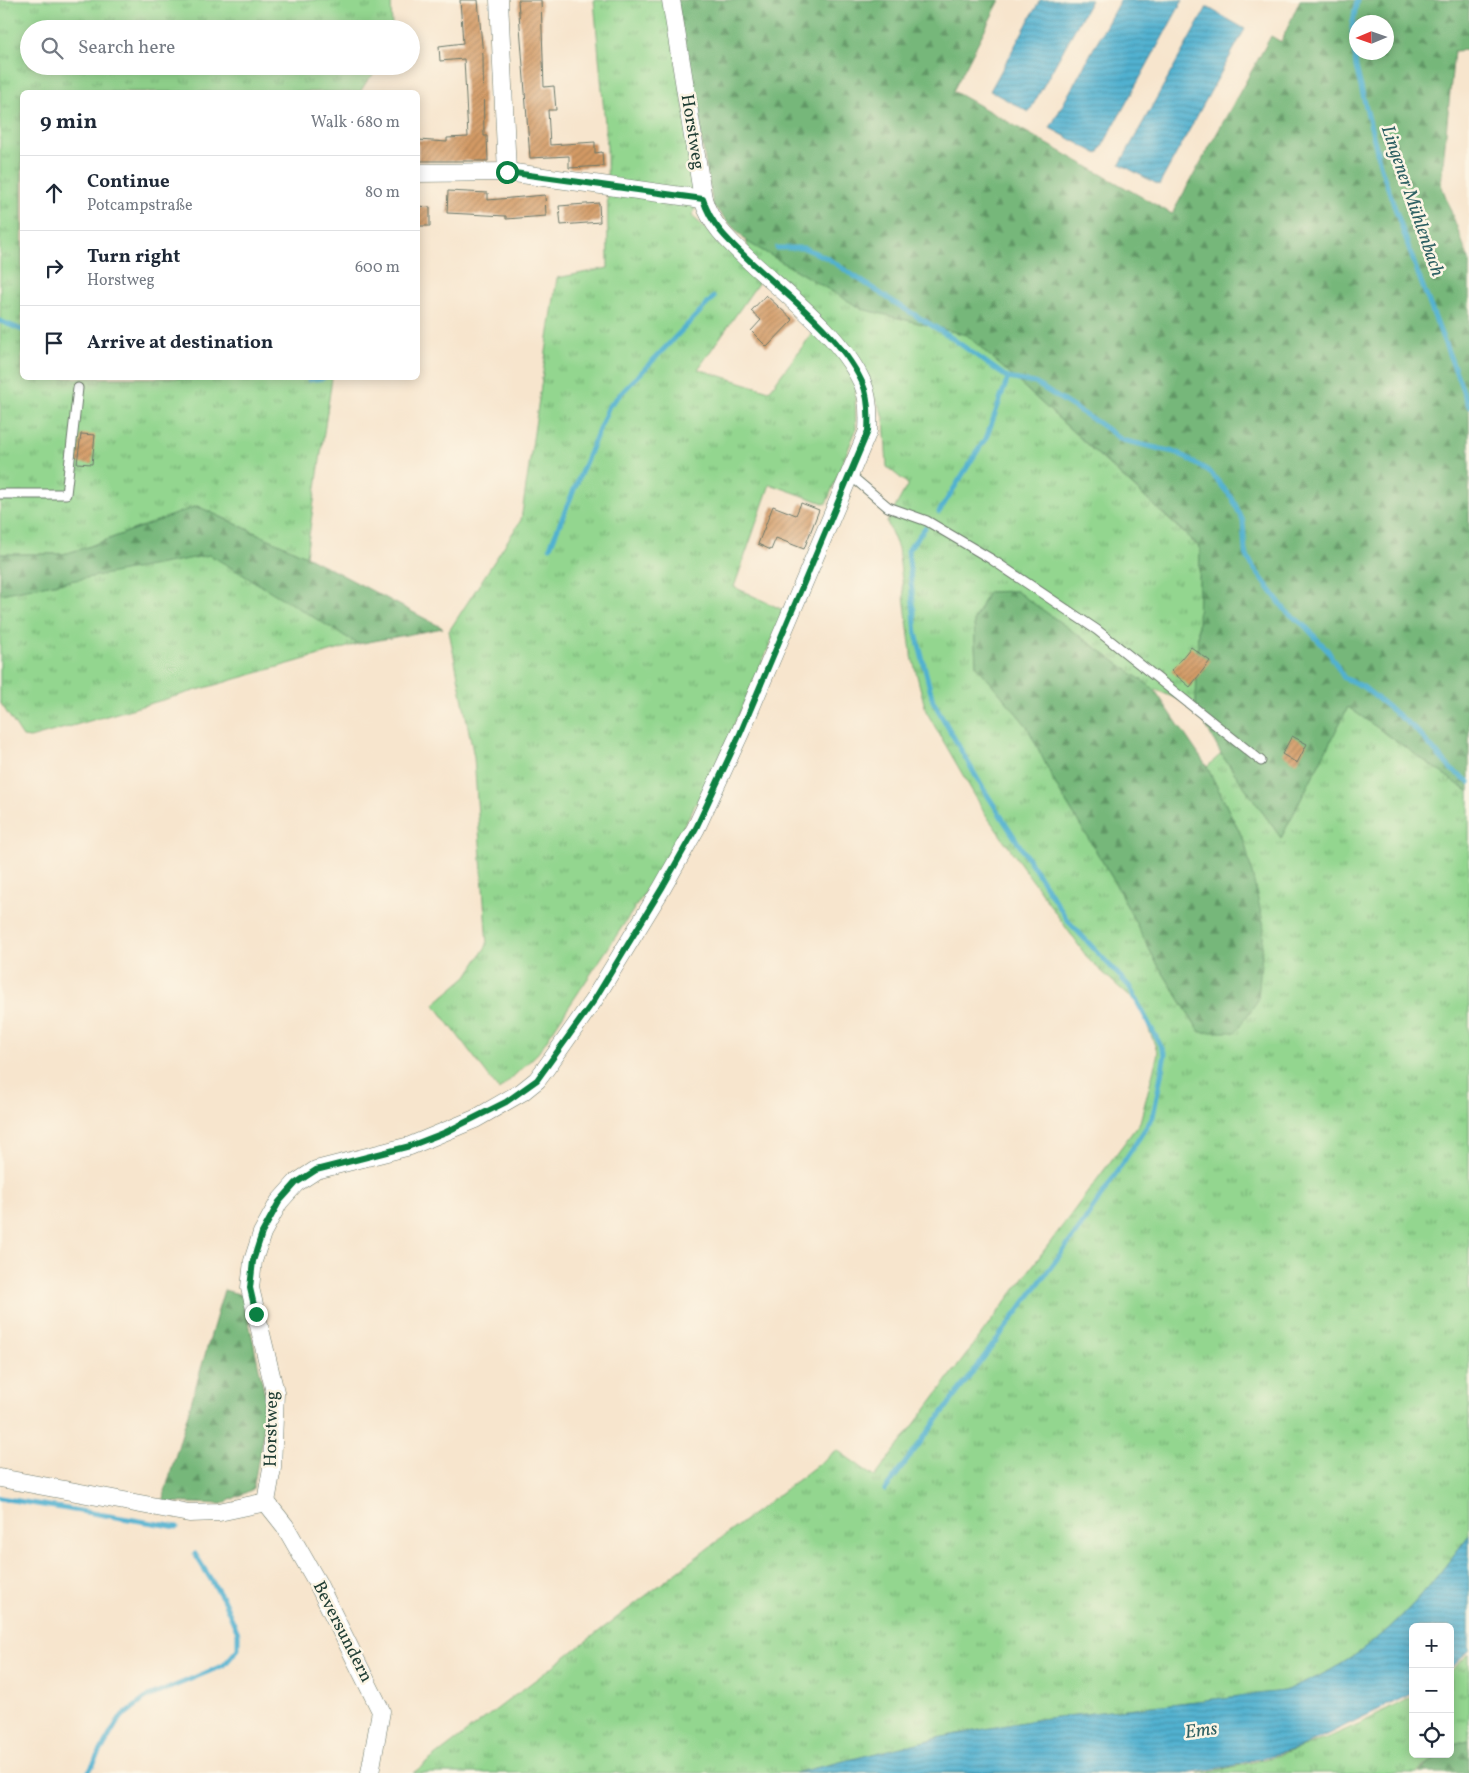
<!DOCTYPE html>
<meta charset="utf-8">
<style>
:root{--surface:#fff;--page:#f2f2f3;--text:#1f2937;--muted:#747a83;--line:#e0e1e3}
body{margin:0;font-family:Vollkorn,serif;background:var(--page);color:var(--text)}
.controls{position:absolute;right:15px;bottom:15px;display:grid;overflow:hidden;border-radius:8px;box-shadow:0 2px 12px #0003}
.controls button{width:45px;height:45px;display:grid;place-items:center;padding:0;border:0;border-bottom:1px solid var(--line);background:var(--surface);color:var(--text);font:25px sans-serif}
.compass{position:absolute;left:1349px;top:15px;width:45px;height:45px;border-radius:50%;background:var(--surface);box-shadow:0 2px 12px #0003;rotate:268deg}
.stop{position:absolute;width:15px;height:15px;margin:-11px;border:4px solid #0b8043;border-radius:50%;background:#fff}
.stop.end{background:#0b8043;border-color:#fff;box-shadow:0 1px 5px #0008}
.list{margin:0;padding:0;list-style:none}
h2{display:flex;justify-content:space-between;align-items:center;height:65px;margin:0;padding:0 20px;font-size:21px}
h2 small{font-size:16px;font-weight:400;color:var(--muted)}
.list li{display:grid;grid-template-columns:32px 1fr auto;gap:15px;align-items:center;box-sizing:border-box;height:75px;padding:0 20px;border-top:1px solid var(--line)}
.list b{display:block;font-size:19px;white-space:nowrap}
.list p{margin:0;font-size:16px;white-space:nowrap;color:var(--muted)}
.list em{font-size:16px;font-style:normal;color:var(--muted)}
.icon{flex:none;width:28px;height:28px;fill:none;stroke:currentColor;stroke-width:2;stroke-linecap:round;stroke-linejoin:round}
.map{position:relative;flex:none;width:1469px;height:1773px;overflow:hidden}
.search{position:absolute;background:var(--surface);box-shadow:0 2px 12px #0003;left:20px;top:20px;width:400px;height:55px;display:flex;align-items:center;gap:12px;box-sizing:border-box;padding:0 18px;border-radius:28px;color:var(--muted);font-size:19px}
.panel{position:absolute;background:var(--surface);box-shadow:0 2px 12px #0003;left:20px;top:90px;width:400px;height:290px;border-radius:8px}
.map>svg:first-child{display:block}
.grass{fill:url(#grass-tufts);stroke:#598a62;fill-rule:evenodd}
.forest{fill:url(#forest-firs);stroke:#4a7a57;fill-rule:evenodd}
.water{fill:url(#water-rules);stroke:#387782}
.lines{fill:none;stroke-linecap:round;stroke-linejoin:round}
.stream{stroke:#51b1d0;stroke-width:5}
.building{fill:url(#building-hatch)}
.lane-casing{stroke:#6b786a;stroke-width:11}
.street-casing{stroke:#6b786a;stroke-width:19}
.lane{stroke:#fff;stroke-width:9}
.street{stroke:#fff;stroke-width:18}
.route{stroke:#0b8043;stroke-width:6}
.labels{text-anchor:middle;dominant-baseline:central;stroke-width:5;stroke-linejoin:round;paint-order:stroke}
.street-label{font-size:18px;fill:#1f3d34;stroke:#fcf5e5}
.water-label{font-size:19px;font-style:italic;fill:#2e6063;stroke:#fcf5e5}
</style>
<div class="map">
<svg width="1469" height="1773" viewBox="0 0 1469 1773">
<defs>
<pattern id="grass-tufts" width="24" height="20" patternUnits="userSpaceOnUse" patternTransform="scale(1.25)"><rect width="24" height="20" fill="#93d68f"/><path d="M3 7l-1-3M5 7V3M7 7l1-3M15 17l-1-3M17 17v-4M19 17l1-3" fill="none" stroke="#77af76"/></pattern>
<pattern id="forest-firs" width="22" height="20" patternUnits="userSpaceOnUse" patternTransform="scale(1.25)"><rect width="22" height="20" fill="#76b77a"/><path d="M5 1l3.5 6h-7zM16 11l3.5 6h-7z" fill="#609665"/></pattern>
<pattern id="water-rules" width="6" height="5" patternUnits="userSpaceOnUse" patternTransform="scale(1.25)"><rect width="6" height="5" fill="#51b1d0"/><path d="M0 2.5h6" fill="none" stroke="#4391aa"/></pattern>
<pattern id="building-hatch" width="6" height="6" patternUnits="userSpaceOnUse" patternTransform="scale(1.25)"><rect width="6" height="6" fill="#d39a65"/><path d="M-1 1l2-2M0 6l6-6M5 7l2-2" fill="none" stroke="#ab7f54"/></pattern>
</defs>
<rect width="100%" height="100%" fill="#fcf5e5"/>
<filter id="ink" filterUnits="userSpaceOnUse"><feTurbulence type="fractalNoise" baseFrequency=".02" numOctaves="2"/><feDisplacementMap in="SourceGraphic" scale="10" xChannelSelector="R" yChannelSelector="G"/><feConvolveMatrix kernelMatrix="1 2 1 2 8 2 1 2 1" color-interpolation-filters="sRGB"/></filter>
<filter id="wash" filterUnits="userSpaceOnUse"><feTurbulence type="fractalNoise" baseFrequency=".0096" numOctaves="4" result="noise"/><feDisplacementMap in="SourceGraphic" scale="20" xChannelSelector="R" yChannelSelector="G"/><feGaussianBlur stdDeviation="1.12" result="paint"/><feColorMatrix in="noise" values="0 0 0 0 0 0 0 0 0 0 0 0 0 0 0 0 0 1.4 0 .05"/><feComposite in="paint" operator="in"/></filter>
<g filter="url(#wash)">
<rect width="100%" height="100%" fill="#f7e5cd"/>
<g class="grass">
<path d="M0 0H391L392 29H29V66H382L367 81 360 92H22V378H332L306 556 197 506 85 548 63 554H0Z"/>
<path d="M594 0H666L699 198 692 216 759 278 746 241 862 309 967 335 1200 548 1196 707 1154 689 1016 591 988 592 974 620 976 665 1027 726 1057 787 1113 879 1156 962 1200 1032 1245 843 1207 767 1221 754 1281 838 1348 707 1469 792V1535C1414 1608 1372 1659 1284 1691L1040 1719 942 1737 795 1773H413L837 1450 875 1477 1140 1122 1158 1053 1140 1006 1089 960 986 815 926 711 911 652 898 548 887 522 908 484 887 467 884 417 870 388 855 392 856 430 826 504 770 484 734 587 785 611 711 776 658 873 538 1053 499 1090 434 1004 467 976 487 945 474 757 449 631 521 520 557 278 608 268 607 146ZM761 279 815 330 769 391 698 369Z"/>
<path d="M210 554 358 644 30 738 23 737 0 702V594Z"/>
<path d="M1469 1654V1740L1450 1745V1672Z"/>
<path d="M1413 1696V1754H1440L1417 1773H1199C1276 1762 1345 1734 1413 1696Z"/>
</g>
<g class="forest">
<path d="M677 0H1000L953 91 1172 214 1271 36 1281 42 1300 0H1469V50L1454 51 1441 184 1469 260V792L1348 707 1281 838 1221 754 1196 707 1200 547 967 335 862 309 746 241 713 206ZM1356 22H1386V52H1356Z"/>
<path d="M197 506 306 556 443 628 358 644 210 555 0 594V554H63L85 548Z"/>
<path d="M1016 591 1154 689 1207 767 1245 843 1264 926 1258 1000 1236 1032H1200L1156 962 1113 879 1057 787 1027 726 976 665 974 620 988 592Z"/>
<path d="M224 1290 243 1295 265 1396 263 1434 253 1489 222 1504 162 1502Z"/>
<path d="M1469 1740V1773H1419L1441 1754H1450V1745Z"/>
</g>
<g class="water">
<path d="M1040 0H1091L1029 112 990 91Z"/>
<path d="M1120 0H1183L1098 154 1050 128Z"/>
<path d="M1207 7 1245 29 1159 185 1120 164Z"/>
<path d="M1469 1535V1651L1450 1669V1627H1413V1693L1299 1748 1228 1767 1184 1773H795L942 1737 1040 1719 1284 1691C1372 1659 1414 1608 1469 1535Z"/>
</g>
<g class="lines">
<g class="stream">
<path d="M1357 0 1352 27 1356 67 1381 168 1418 274 1469 406"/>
<path d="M777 248H804L827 258 892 301 946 334 1008 378 1035 383 1097 422 1122 440 1178 453 1210 472 1232 498 1243 521 1245 552 1253 567 1286 611 1305 626 1328 651 1344 678 1362 686 1414 728 1452 770 1469 782"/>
<path d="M0 321 22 330"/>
<path d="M270 378 291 379"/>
<path d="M309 380 323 378"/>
<path d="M939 512 987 436 1008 378"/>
<path d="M550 547 609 406 714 297"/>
<path d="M885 1490 1080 1228 1153 1117 1165 1054 1129 986 1068 921 981 785 933 701 916 633 908 550 925 528"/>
<path d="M0 1498 177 1527"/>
<path d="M88 1773 119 1719 146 1698 224 1665 238 1649V1633L223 1599 195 1554"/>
</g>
</g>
<g id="blocks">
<g class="building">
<path d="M460 0H478L483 56 484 136H487L488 161H418V140L447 142V138L468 137 464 59 440 61 439 46 463 43Z"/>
<path d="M518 0H541L544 87 554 86 556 110H548L550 145 595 142V153L602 152 603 166 569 168V156L530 158Z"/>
<path d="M448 191 488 193V200L545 195 546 216 506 219V216L447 213Z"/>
<path d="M599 203 600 222 561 225 559 206Z"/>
<path d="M418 206 430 207V226H418Z"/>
<path d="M766 295 793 320 767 347 751 331 761 320 751 311Z"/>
<path d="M81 434 95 435 92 464 77 463Z"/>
<path d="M801 503 819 510 804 549 776 538 771 550 758 544 773 506 796 515Z"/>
<path d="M1191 647 1210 661 1190 687 1171 671Z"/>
<path d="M1292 736 1307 744 1297 763 1282 754Z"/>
</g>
</g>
</g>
<g filter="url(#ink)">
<use href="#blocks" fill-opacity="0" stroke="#6b786a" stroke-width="1"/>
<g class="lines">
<defs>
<g id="lane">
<path d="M850 475 888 507 927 521 991 559 1097 630 1261 761"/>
<path d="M0 494H66L78 388"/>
</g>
<g id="street">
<path d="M499 0 507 172"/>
<path d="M418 173 507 172 703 199"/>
<path d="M0 1478 189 1513 219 1512 266 1502 272 1468 275 1392 250 1288 253 1261 262 1233 279 1202 296 1183 316 1170 410 1146 475 1119 522 1092 537 1080 546 1068 593 1001 662 888 696 828 740 733 868 431C869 415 869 397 862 382 840 335 788 296 751 262 731 243 711 226 703 199L671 0"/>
<path d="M266 1502 285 1526 317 1582 381 1711 370 1773"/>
</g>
</defs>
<use href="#lane" class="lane-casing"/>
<use href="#street" class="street-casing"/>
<use href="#lane" class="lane"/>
<use href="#street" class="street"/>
</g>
</g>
<g class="lines" filter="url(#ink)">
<path class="route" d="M256 1314 250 1288 253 1261 262 1233 279 1202 296 1183 316 1170 410 1146 446 1132 506 1102 537 1080 593 1002 662 888 696 828 740 734 868 431C869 415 869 397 862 382 840 335 788 296 751 262 731 243 711 226 703 199L507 172"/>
</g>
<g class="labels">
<g class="street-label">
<text transform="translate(692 132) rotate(81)">Horstweg</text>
<text transform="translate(272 1429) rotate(-89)">Horstweg</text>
<text transform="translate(342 1632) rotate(63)">Beversundern</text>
</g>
<g class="water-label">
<text transform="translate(1412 201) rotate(71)">Lingener Mühlenbach</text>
<text transform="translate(1201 1731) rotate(-7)">Ems</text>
</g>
</g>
</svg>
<div class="controls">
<button>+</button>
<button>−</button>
<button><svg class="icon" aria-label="locate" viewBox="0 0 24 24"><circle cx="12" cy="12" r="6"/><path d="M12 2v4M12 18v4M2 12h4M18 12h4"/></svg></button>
</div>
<svg class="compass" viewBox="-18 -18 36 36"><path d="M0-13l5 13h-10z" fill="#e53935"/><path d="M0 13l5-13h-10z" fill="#747a83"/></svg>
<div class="stop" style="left:507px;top:172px"></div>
<div class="stop end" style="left:256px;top:1314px"></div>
<div class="search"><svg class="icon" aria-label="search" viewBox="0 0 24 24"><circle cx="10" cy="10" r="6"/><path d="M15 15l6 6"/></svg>Search here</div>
<section class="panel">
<h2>9 min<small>Walk · 680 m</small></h2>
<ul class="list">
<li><svg class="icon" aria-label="ahead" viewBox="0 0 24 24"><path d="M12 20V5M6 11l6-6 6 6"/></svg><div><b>Continue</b><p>Potcampstraße</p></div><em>80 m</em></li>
<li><svg class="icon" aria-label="right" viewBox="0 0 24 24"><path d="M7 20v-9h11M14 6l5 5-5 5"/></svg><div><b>Turn right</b><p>Horstweg</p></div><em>600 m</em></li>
<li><svg class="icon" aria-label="arrive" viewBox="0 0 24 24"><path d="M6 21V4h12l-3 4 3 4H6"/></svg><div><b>Arrive at destination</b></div></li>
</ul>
</section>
</div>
